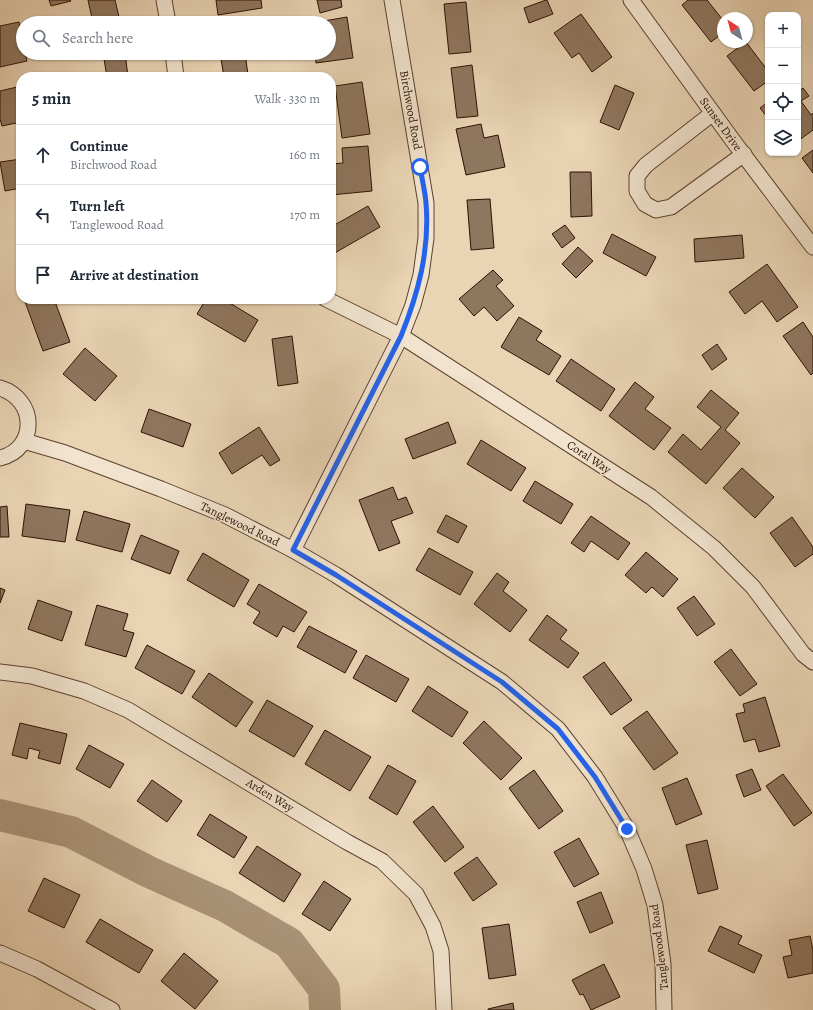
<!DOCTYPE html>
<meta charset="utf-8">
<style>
:root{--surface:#fff;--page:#f2f2f3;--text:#1f2937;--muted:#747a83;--line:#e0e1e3}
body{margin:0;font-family:Alegreya,serif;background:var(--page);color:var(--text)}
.controls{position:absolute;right:12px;top:12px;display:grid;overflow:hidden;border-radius:8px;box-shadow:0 1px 3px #0004}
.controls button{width:36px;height:36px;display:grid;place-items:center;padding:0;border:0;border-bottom:1px solid var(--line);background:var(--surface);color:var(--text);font:20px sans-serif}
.compass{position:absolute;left:717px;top:12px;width:36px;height:36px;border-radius:50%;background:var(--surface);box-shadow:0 1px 3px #0004;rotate:324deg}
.stop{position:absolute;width:12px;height:12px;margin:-9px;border:3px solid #2563eb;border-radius:50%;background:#fff}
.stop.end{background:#2563eb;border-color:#fff;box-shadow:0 1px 4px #0008}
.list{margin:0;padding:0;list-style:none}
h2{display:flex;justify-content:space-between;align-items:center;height:52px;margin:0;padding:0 16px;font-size:17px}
h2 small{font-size:13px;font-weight:400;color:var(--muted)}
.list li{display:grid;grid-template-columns:26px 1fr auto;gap:12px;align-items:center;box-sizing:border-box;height:60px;padding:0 16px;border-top:1px solid var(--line)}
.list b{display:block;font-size:15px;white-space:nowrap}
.list p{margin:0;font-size:13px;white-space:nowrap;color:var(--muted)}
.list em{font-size:13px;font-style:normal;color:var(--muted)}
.icon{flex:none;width:22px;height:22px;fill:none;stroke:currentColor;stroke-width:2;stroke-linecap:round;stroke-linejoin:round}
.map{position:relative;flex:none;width:813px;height:1010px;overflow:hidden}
.search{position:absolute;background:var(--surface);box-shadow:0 1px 3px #0004;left:16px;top:16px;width:320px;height:44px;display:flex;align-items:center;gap:10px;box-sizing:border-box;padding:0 14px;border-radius:22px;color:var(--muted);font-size:15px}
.panel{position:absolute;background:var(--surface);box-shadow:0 1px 3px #0004;left:16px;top:72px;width:320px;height:232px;border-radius:16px}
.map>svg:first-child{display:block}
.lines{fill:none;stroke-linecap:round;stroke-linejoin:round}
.river{stroke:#a99277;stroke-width:32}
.building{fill:#8f765f;stroke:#2d1102}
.minor-casing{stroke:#5c422e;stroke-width:17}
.minor{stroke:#f1e3ce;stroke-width:15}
.route{stroke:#2563eb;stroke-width:5}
.labels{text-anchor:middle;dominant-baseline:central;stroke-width:3;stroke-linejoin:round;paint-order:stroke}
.street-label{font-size:12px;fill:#2d1102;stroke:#f1e3ce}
</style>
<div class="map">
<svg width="813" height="1010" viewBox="0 0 813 1010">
<rect width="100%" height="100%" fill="#e9d4b4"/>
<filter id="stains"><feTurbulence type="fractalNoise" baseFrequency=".005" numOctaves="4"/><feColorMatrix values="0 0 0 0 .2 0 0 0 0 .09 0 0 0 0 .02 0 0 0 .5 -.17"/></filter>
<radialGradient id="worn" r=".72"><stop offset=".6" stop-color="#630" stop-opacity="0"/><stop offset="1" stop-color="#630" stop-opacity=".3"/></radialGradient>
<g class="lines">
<path class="river" d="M0 815 71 832 149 872 225 906 289 943 324 989 325 1010"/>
</g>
<g class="building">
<path d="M49 0H70L71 1 51 6Z"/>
<path d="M88 0H115L120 21 112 23H93Z"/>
<path d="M216 0H261L262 8 218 15Z"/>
<path d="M317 0H341L342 7 320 13Z"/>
<path d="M546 0H547L553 14 529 23 524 8Z"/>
<path d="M688 0H707L723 20V33L711 42 682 5Z"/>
<path d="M466 2 471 52 449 54 444 4Z"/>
<path d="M581 14 612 57 592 72 579 53 572 58 554 33Z"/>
<path d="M347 17 353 58 316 63 315 53H329V23H324V21Z"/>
<path d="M19 22 23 40V53H25L27 61 0 67V26Z"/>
<path d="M746 42 768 71V81L754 91 727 56Z"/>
<path d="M103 53H125L128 77H107Z"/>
<path d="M220 53H245L248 75 224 77Z"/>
<path d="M472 65 478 116 457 118 451 68Z"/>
<path d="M362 82 370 134 342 138 335 86Z"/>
<path d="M615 85 634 93 619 130 600 122Z"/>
<path d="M17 87 21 102V122L2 126 0 119V91Z"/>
<path d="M803 88 809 96 801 101 811 115 813 113V130L798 141V92Z"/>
<path d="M768 102V118L760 108Z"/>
<path d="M481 124 484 138 498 135 505 167 466 175 456 129Z"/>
<path d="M368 146 372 191 331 195V164L343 163 342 148Z"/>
<path d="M813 150V173L802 158Z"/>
<path d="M21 159V188L5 191 0 162Z"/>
<path d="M570 172H591L592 216 571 217Z"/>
<path d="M490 199 494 248 471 250 467 200Z"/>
<path d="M368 206 380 227 333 254 331 251V227Z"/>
<path d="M565 225 575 238 562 248 552 234Z"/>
<path d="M18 231H21V264H20Z"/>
<path d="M612 234 656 257 646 276 603 253Z"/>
<path d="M742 235 744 258 695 262 694 239Z"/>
<path d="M578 247 593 261 576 278 562 264Z"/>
<path d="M767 264 798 307 777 322 762 301 745 314 729 292Z"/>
<path d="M493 270 503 280 496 286 514 306 497 321 484 307 474 316 459 299Z"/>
<path d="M24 299H54L70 342 43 351Z"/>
<path d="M206 299H223L258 320 245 342 197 314Z"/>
<path d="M519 317 542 331 536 340 561 356 549 375 501 347Z"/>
<path d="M803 322 813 337V373L811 375 783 336Z"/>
<path d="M292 336 298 383 278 386 272 339Z"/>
<path d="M717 344 727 359 712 370 702 355Z"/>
<path d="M85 348 117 376 95 401 63 374Z"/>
<path d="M571 359 615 389 601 411 556 381Z"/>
<path d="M635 382 654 397 645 409 671 428 654 450 609 416Z"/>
<path d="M711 390 739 413 725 430 740 443 706 484 668 452 683 434 701 450 721 427 697 407Z"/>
<path d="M149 409 191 424 183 447 141 432Z"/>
<path d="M448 422 456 443 413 459 405 439Z"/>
<path d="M259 427 280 460 270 466 262 455 232 474 219 453Z"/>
<path d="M481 440 526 468 511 491 467 464Z"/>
<path d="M742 468 774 497 755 518 723 488Z"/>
<path d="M535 481 573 504 561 524 523 501Z"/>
<path d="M393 487 398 500 406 497 413 513 391 521 400 543 379 551 359 500Z"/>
<path d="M26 504 70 510 65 542 22 536Z"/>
<path d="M7 506 9 537H0V507Z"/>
<path d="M84 511 130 524 122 552 76 540Z"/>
<path d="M446 515 467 526 458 543 437 532Z"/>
<path d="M591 516 630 543 618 560 591 541 584 552 571 543Z"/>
<path d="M792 517 813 547V554L795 567 770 533Z"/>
<path d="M141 535 179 551 170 574 131 559Z"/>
<path d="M429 548 473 572 460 595 416 570Z"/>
<path d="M646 552 678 579 663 597 652 587 646 593 625 575Z"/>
<path d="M203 553 249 580 234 607 187 580Z"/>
<path d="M497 573 509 582 503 591 527 610 510 632 474 604Z"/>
<path d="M259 584 307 612 294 632 283 626 277 637 253 623 260 612 247 604Z"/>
<path d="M0 588 5 590 0 603Z"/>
<path d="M694 596 715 624 697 636 677 608Z"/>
<path d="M38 600 72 612 62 641 28 629Z"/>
<path d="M97 605 128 614 123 630 134 633 126 657 85 645Z"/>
<path d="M547 615 567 630 560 639 579 653 568 668 529 640Z"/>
<path d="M309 626 357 651 345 673 297 647Z"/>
<path d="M147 645 195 671 182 694 135 668Z"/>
<path d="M731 649 757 684 740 696 714 662Z"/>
<path d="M366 655 409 679 396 702 353 678Z"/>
<path d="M604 662 632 700 611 715 583 677Z"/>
<path d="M209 673 253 702 236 727 192 697Z"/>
<path d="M428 686 468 712 452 737 412 711Z"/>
<path d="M765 697 780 746 759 752 755 739 744 742 736 714 745 712 743 704Z"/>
<path d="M267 700 313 726 294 757 249 731Z"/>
<path d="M647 711 678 753 654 770 623 728Z"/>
<path d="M484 721 522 758 501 780 463 743Z"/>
<path d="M20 723 67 734 60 764 38 758 40 751 29 748 27 759 12 755Z"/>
<path d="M325 730 371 757 350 791 305 764Z"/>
<path d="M89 745 124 764 110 788 76 769Z"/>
<path d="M388 765 416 781 397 815 369 798Z"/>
<path d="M752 769 761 790 744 797 736 775Z"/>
<path d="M534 770 563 811 539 829 509 788Z"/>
<path d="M783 774 812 813 794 826 766 786Z"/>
<path d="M687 778 702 814 676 825 662 788Z"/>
<path d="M152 780 182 801 167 822 137 801Z"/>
<path d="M433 806 464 847 445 862 413 822Z"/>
<path d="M210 814 247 837 234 858 197 835Z"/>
<path d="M579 838 599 874 574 887 554 852Z"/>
<path d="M707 840 718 889 698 894 686 845Z"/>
<path d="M257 846 301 874 284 902 239 873Z"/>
<path d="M477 857 497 884 473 901 454 873Z"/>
<path d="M44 878 80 895 64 928 28 911Z"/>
<path d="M324 881 351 899 330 931 302 914Z"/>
<path d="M601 892 613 923 590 933 577 902Z"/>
<path d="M100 919 153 950 139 973 86 942Z"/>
<path d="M509 924 516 975 489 979 482 928Z"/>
<path d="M720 926 742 936 738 944 762 955 754 973 708 951Z"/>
<path d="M810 936 813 950V973L788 978 783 957 792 955 789 940Z"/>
<path d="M184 953 218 981 195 1009 161 981Z"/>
<path d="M604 964 620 997 591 1010 583 994 580 995 572 980Z"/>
<path d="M513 1003 514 1010H488V1009Z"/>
</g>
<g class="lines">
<defs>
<g id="minor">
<path d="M164 0 168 23"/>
<path d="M631 0 731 138 813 247"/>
<path d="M173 53 176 77"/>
<path d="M713 113 646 165 637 176V191L645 204 656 210 671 207 744 154"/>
<path d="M326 299 401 336 651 497 714 548 753 587 803 654 813 662"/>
<path d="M0 388C37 399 38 449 0 458"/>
<path d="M24 441 65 453 161 489 225 515 293 550 336 575 502 682 558 729 595 777 627 829 644 869 655 905 663 964 664 1010"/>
<path d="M293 550 401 336 413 305 421 275 426 238V203L392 0"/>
<path d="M0 672 32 676 84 691 128 710 347 842 382 861 416 894 433 926 441 951 444 1010"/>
<path d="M0 953 37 969 112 1010"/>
</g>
</defs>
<use href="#minor" class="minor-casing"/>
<use href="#minor" class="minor"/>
</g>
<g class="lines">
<path class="route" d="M420 167C422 179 425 191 426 203 430 250 418 294 401 336L293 550 336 575 502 682 558 729 595 777 627 829"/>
</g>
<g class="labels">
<g class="street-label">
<text transform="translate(411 110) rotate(80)">Birchwood Road</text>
<text transform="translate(721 124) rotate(54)">Sunset Drive</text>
<text transform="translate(589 457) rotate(33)">Coral Way</text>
<text transform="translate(240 524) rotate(26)">Tanglewood Road</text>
<text transform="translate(270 795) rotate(31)">Arden Way</text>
<text transform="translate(659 947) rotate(-97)">Tanglewood Road</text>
</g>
</g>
<rect width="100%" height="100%" filter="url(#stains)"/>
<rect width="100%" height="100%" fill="url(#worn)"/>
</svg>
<div class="controls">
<button>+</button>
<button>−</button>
<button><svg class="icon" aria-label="locate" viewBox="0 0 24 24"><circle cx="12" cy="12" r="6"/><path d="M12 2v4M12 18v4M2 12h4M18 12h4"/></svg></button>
<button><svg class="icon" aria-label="layers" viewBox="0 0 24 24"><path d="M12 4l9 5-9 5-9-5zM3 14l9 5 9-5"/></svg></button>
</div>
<svg class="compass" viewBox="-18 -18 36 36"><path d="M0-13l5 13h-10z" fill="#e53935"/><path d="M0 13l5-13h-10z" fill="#747a83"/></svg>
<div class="stop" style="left:420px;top:167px"></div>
<div class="stop end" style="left:627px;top:829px"></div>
<div class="search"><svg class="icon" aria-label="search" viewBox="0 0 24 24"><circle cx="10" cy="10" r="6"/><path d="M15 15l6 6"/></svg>Search here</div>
<section class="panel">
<h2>5 min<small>Walk · 330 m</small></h2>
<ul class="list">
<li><svg class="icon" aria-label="ahead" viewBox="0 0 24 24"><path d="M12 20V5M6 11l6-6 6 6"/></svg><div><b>Continue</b><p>Birchwood Road</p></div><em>160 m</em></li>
<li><svg class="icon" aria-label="left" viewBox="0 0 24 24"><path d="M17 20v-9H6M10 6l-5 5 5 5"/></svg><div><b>Turn left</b><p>Tanglewood Road</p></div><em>170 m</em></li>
<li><svg class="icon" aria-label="arrive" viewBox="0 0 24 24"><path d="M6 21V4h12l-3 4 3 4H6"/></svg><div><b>Arrive at destination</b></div></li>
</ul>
</section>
</div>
